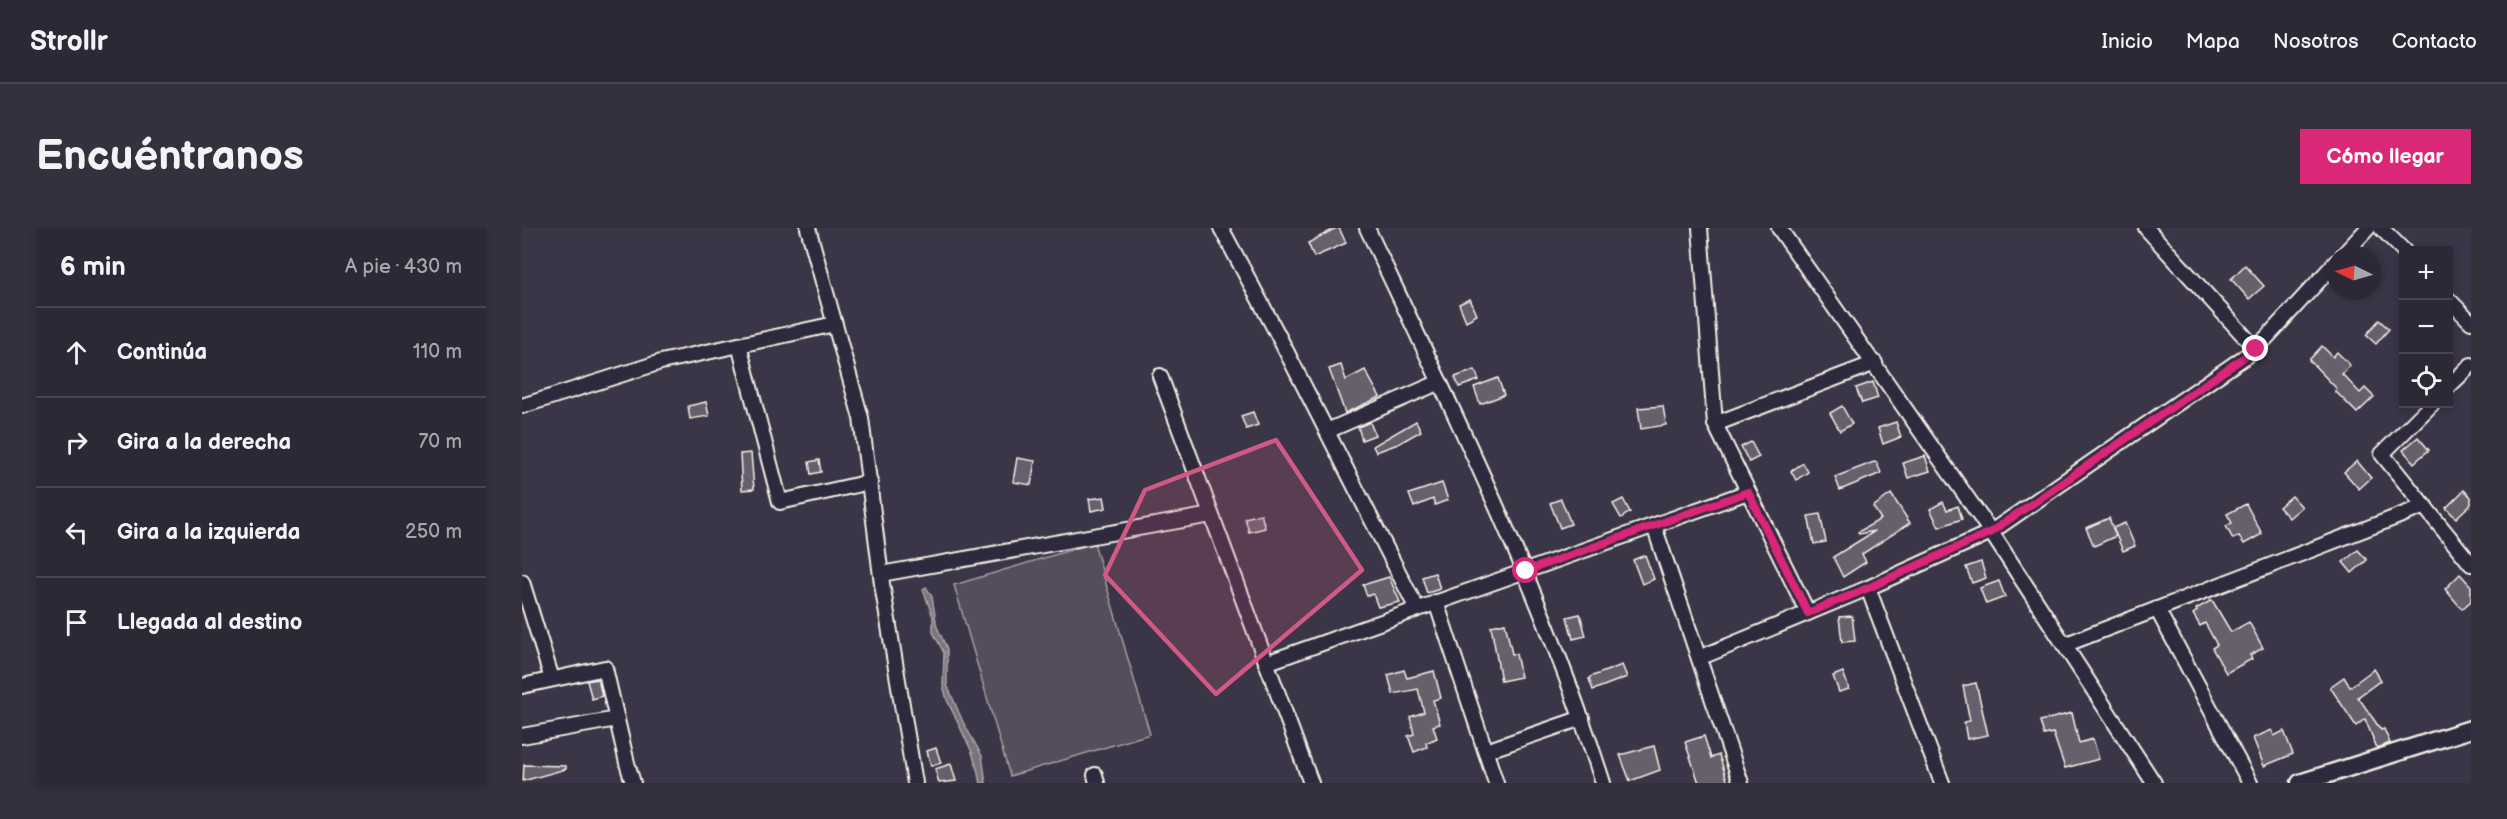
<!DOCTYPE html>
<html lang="es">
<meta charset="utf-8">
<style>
:root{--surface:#2c2835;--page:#34303d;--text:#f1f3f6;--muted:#a6a6ad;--line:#484450;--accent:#db2777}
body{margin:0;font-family:"Balsamiq Sans",sans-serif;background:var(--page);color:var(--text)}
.controls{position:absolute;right:18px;top:18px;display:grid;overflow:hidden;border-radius:0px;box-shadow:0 3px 9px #0003}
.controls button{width:54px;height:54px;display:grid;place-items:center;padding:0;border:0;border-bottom:2px solid var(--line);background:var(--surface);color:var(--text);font:30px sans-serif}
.compass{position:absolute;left:1805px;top:18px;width:54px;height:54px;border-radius:50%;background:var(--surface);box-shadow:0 3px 9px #0003;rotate:275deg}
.stop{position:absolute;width:18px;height:18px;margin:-14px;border:4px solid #db2777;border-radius:50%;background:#fff}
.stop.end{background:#db2777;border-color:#fff;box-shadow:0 2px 6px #0008}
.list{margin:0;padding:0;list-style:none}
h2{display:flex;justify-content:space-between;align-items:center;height:78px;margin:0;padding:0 24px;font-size:26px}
h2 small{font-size:20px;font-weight:400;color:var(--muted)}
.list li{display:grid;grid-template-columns:39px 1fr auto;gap:18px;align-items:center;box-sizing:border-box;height:90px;padding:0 24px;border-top:2px solid var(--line)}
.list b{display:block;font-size:22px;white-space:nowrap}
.list em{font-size:20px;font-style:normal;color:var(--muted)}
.icon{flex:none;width:33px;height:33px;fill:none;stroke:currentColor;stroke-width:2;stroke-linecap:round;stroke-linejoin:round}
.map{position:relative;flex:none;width:1949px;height:555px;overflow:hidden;border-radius:0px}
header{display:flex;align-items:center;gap:36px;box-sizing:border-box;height:84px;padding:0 30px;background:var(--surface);border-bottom:2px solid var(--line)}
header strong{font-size:28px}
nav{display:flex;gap:33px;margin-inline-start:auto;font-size:21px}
.intro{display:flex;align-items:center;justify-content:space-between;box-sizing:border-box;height:144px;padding:0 36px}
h1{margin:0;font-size:42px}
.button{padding:15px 27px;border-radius:0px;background:var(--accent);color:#fff;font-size:21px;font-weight:700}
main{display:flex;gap:36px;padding:0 36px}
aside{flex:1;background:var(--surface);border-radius:0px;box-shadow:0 3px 9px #0003}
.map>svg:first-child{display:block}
.green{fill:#534e5c;stroke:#a4a0a2;stroke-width:1.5}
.water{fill:#78747b;stroke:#aaa6a7;stroke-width:1.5}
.building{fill:#65616c;stroke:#f4f1e8;stroke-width:1.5}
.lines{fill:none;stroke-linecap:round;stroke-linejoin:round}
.minor-casing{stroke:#f4f1e8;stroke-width:18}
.major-casing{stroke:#f4f1e8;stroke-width:21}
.minor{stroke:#2f2a3d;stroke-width:14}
.major{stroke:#2f2a3d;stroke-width:16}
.route{stroke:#db2777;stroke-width:8}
.marked{fill:#d15985;fill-opacity:0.2;stroke:#d15985;stroke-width:4.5;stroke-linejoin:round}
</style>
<header>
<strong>Strollr</strong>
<nav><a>Inicio</a><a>Mapa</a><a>Nosotros</a><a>Contacto</a></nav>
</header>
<div class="intro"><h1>Encuéntranos</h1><a class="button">Cómo llegar</a></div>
<main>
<aside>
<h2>6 min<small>A pie · 430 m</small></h2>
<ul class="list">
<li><svg class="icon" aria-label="ahead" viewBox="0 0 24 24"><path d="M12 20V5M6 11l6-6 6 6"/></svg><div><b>Continúa</b></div><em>110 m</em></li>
<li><svg class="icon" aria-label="right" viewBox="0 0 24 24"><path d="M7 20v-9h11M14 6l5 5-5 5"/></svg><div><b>Gira a la derecha</b></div><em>70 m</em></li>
<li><svg class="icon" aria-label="left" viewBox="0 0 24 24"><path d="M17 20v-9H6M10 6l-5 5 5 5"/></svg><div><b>Gira a la izquierda</b></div><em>250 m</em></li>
<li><svg class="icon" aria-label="arrive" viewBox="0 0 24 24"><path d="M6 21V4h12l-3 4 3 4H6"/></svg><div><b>Llegada al destino</b></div></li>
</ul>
</aside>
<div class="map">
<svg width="1949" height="555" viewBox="0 0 1949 555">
<rect width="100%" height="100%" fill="#3b3647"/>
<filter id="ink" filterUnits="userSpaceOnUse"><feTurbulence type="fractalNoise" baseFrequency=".0167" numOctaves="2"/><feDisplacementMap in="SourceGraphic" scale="12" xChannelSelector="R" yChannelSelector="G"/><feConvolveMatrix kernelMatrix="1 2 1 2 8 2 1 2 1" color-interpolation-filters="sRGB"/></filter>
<g filter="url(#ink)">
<path class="green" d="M572 315 628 506 488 548 432 357Z"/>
<path class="water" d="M404 359 410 369 415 399 425 421V457L441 494 460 528 464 555H459L450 524 425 472 421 457 422 425 411 404V389L401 361Z"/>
<g class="building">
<path d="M814 0H817L824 15 792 29 786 15Z"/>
<path d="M1723 37 1742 58 1727 71 1709 51Z"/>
<path d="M948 71 955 87 944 93 937 76Z"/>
<path d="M1857 92 1867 101 1854 116 1844 107Z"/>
<path d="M1800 118 1811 129 1815 124 1828 137 1820 146 1838 165 1843 160 1852 169 1835 185 1813 163 1815 161 1787 132Z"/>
<path d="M819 137 824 152 843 142 858 169 823 185 807 141Z"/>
<path d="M953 142 957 152 937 159 933 149Z"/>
<path d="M976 150 982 167 958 176 952 159Z"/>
<path d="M1351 154 1356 170 1340 175 1334 160Z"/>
<path d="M184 174 187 188 168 191 166 178Z"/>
<path d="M1141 178 1144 197 1119 201 1116 180Z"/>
<path d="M1320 178 1330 196 1318 203 1308 185Z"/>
<path d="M731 184 736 197 724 201 719 188Z"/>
<path d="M894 193 899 203 876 216 854 224 851 218Z"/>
<path d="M848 194 853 207 840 212 836 199Z"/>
<path d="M1374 194 1379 209 1361 216 1356 200Z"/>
<path d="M1896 209 1907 222 1892 235 1881 222Z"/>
<path d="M1229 214 1237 229 1227 234 1219 219Z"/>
<path d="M229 225 232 261 220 262 218 226Z"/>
<path d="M1403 228 1408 243 1386 250 1381 235Z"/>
<path d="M495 230 513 233 509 257 491 254Z"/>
<path d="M297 232 299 244 289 246 287 234Z"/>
<path d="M1835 233 1849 250 1837 261 1822 244Z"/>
<path d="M1352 234 1355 235 1359 245 1318 262 1313 249Z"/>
<path d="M1281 235 1286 244 1274 252 1269 243Z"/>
<path d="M920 255 926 272 913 277 911 271 892 279 887 266Z"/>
<path d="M1942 262 1949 269V276L1934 290 1924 280Z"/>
<path d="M1369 266 1388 295 1340 326 1344 334 1321 349 1311 329 1353 303 1337 306 1336 304 1359 291 1351 279Z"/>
<path d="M1770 268 1780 279 1767 290 1757 279Z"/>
<path d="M582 269 584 280 569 283 567 271Z"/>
<path d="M1039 271 1049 296 1038 300 1028 275Z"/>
<path d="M1101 271 1108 284 1099 290 1091 276Z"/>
<path d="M1421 274 1425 282 1436 278 1440 291 1417 299 1408 281Z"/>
<path d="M1724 276 1740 306 1722 316 1717 308 1711 311 1704 298 1710 295 1705 286Z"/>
<path d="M739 286 743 300 727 304 723 290Z"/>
<path d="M1298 286 1304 314 1292 316 1286 288Z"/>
<path d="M1587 290 1594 308 1572 318 1564 300Z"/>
<path d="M1603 295 1613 318 1601 323 1591 300Z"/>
<path d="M1836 322 1845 332 1830 345 1821 334Z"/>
<path d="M1123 327 1132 351 1120 356 1111 332Z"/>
<path d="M1459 334 1464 350 1450 355 1444 339Z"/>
<path d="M913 345 918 361 905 365 900 349Z"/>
<path d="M1938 346 1949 358V373L1940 381 1923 361Z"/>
<path d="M867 349 878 374 856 379 851 366 845 368 841 357Z"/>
<path d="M1477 353 1483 369 1464 376 1458 360Z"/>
<path d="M1690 372 1709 404 1727 394 1741 420 1728 427 1730 431 1704 445 1690 420 1695 417 1683 395 1678 398 1671 386 1675 383 1674 381Z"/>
<path d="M1058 386 1064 408 1051 411 1045 389Z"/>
<path d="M1330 388 1333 413 1320 414 1317 389Z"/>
<path d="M983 395 990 426H994L999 449 979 453 969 398Z"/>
<path d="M1100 437 1105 449 1071 462 1067 451 1068 449Z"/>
<path d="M1852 441 1859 452 1836 469 1859 502 1862 501 1868 515 1855 520 1843 491 1834 498 1808 459 1822 449 1828 459Z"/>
<path d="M882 442 885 450 912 443 919 470 911 472 918 496 911 498 915 510 904 515 905 519 892 524 886 508 892 506 888 489 902 484 896 461 871 466 866 447Z"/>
<path d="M1321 444 1327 461 1317 464 1311 448Z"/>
<path d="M76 451 80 468 70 471 65 453Z"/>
<path d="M1454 455 1466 507 1445 511 1442 494 1448 493 1441 458Z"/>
<path d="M1550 485 1557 515 1571 511 1577 531 1543 540 1531 505 1522 507 1518 493Z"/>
<path d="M1750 502 1752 508 1762 503 1771 526 1742 538 1731 510Z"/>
<path d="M1182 508 1189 530 1197 527 1206 555H1177L1163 514Z"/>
<path d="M1132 518 1138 542 1108 553 1098 527Z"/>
<path d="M414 520 419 535 409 538 405 523Z"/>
<path d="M429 536 434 553 417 555 413 541Z"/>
<path d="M2 537 44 538V541L1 553Z"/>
</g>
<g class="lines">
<defs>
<g id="minor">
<path d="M286 0 339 190 360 356 393 555"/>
<path d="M699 0 755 105 895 381"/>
<path d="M845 0C931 182 1020 363 1081 555"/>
<path d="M1178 0 1193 196 1286 385"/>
<path d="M1257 0 1469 304 1632 555"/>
<path d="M1624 0 1734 121"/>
<path d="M1859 0 1882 23"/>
<path d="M1821 27 1846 0"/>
<path d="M1926 71 1949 94"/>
<path d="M217 117 258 274 348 254"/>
<path d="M638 148 789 555"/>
<path d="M1926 159 1949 137"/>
<path d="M1910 176 1860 226 1949 336"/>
<path d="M0 178 139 134 313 96"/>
<path d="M1193 196 1353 135"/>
<path d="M805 203 918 154"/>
<path d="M1132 298 1219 555"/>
<path d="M359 346 689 287"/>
<path d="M0 354 30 451"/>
<path d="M1346 360 1420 555"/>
<path d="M914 374 974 555"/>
<path d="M1635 381 1728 555"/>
<path d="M1542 417 1903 278"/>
<path d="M1177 430 1346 360 1469 304 1734 121 1814 34"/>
<path d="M744 435 1226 264"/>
<path d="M0 458 83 440 105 535 111 555"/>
<path d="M0 508 95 491"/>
<path d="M964 523 1060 490"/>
<path d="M573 547 575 555"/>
</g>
<path id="major" d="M1778 555 1949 501"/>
</defs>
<use href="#minor" class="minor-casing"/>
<use href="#major" class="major-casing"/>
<use href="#minor" class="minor"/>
<use href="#major" class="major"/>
</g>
</g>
<g class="lines" filter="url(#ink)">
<path class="route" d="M1004 343 1226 264 1286 385 1346 360 1469 304 1734 121"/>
</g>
<path class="marked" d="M754 212 840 342 694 466 583 347 623 262Z"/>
</svg>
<div class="controls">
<button>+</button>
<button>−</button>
<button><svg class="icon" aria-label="locate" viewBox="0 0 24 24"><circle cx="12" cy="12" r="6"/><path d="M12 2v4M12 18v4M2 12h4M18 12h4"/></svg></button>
</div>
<svg class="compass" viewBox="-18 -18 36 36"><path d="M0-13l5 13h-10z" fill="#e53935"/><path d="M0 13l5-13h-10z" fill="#a6a6ad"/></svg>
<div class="stop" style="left:1004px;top:343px"></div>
<div class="stop end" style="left:1734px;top:121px"></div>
</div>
</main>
